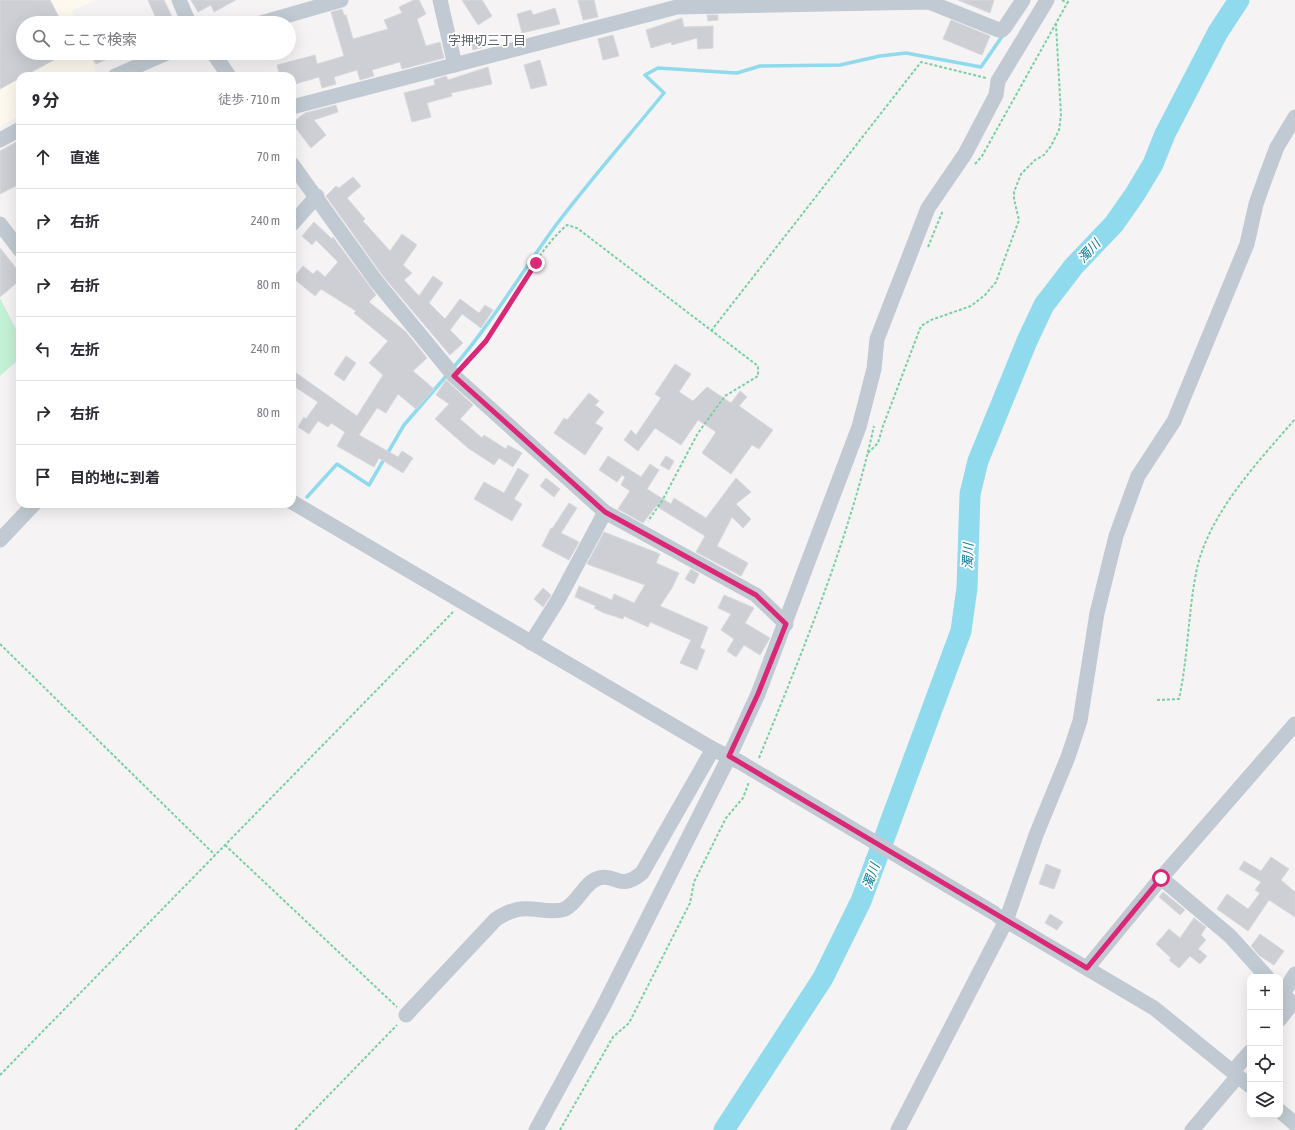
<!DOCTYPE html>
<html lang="ja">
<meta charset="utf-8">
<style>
:root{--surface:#fff;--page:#f2f2f3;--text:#2b2b33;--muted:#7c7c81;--line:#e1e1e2}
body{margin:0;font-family:"Asap Condensed","Noto Sans JP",sans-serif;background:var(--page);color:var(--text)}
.controls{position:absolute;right:12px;bottom:12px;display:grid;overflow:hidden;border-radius:8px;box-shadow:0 4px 16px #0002}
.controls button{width:36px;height:36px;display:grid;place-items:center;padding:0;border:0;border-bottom:1px solid var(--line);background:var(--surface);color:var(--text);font:20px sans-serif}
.stop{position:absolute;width:12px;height:12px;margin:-9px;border:3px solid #db2777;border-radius:50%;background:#fff}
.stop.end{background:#db2777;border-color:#fff;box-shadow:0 1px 4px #0008}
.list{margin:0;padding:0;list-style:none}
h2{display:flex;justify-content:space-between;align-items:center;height:52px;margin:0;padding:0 16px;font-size:17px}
h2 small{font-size:13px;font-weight:400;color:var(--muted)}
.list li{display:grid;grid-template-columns:26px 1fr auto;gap:12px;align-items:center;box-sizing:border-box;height:64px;padding:0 16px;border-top:1px solid var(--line)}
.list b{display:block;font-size:15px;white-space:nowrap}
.list em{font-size:13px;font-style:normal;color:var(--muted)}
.icon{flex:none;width:22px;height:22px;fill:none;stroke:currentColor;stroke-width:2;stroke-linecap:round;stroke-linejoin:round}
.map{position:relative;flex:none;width:1295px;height:1130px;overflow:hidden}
.search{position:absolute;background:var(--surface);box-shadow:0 4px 16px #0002;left:16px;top:16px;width:280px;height:44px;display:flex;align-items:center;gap:10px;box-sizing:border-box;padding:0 14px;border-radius:22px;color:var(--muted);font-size:15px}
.panel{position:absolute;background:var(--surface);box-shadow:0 4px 16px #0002;left:16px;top:72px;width:280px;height:436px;border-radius:12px}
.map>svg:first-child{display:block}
.commercial{fill:#fdf9ef}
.green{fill:#c3f1d5}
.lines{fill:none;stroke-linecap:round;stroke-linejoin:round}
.stream{stroke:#90daee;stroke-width:3.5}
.river{stroke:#90daee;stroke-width:21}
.building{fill:#cdcfd5;stroke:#d7d9de}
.path{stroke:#7ad0a6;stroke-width:2;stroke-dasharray:3 2;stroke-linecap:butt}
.minor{stroke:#c1cad2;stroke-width:15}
.minor-bridge{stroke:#c1cad2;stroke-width:15}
.route{stroke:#db2777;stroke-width:5}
.labels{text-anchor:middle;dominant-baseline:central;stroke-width:3.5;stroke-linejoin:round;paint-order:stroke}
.neighbourhood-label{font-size:13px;fill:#5f6368;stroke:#fff}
.water-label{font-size:13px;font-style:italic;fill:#0c7c9b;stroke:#fff}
</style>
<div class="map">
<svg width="1295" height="1130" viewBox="0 0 1295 1130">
<rect width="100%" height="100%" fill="#f5f3f3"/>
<path class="commercial" d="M0 0H96L72 11 76 23H23V53H89L96 71 87 76H20V115L0 127Z"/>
<path class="green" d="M0 298 20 337V358L0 376Z"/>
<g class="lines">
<g class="stream">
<path d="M453 368C491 324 521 273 556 225 590 180 628 137 664 93L645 75 658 68 737 73 760 66 840 65 880 56 906 53 981 67 1003 35"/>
<path d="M307 497 337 464 369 485 404 425 448 374"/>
</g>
<path class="river" d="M724 1130 823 978 861 901 961 631 967 588 970 494 978 461 1027 341 1044 305 1074 266 1114 224 1135 194 1153 164 1165 134 1218 32 1239 0"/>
</g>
<g class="building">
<path d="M0 0H50L62 23H23V53H67L24 76H20V78L0 89Z"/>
<path d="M148 0H164L175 23H141L155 16Z"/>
<path d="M191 0H236L214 12 211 5 198 12Z"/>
<path d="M414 0H419L426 14 417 19 426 46 440 42 444 58 402 69 400 62 372 70 374 76 360 80 357 70 334 77 336 84 322 88 319 77 292 85V76H280L277 65 315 55 317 64 344 56 331 12 342 9 344 15H346L353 39 388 29 384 20 402 13 399 7Z"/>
<path d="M462 0H482L492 16 478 25Z"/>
<path d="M578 0H594L598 17 583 20Z"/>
<path d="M958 0H994L990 13Z"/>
<path d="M555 8 560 24 522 33 517 14 531 10 533 15Z"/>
<path d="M707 15H718V20L708 21Z"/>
<path d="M682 18 684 27 713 26V48L698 49 697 38 672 45 671 42 651 48 646 30Z"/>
<path d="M951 20 990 36 982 55 943 39Z"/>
<path d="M485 35 488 46 473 50 470 39Z"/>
<path d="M613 35 619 56 603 60 598 39Z"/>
<path d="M90 53H102L105 60 96 64Z"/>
<path d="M540 60 547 85 531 89 524 65Z"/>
<path d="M488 67 492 84 451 93 452 96 427 103 431 117 412 122 404 93 435 85 434 80 446 76 448 80Z"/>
<path d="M336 105 338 112 314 120 326 135 311 148 292 123 305 113Z"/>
<path d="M20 140V184L0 194V151Z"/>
<path d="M353 177 361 186 347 198 365 219 363 221 390 251 402 234 417 245 403 265 412 273 404 280 419 296 433 276 443 283 429 303 445 319 460 299 479 313 485 305 493 310 481 328 462 314 450 330 463 343 450 355 383 276 326 196 336 186 339 188Z"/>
<path d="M314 222 332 239 333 237 376 295 369 302 406 332 427 358 413 371 434 389 416 409 398 394 386 413 377 408 359 435 398 457 402 451 413 458 403 473 379 458 374 467 337 446 345 432 331 423 328 427 318 421 309 434 298 427 304 417 306 419 318 402 292 385V370L357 416 383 375 369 363 388 341 354 313 356 311 321 289 315 296 293 278 303 266 313 274 317 270 325 277 338 262 316 240 312 245 302 236Z"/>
<path d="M0 248 20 273V280L0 297Z"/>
<path d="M346 356 356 363 344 381 334 374Z"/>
<path d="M675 364 691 374 679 392 693 401 707 387 731 403 740 391 747 397 739 406 773 430 759 449 752 445 731 474 702 453 716 432 698 420 681 445 655 428 638 451 624 440 631 430 636 435 661 398 655 394Z"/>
<path d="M446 380 473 405 460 419 482 438 484 435 506 449 508 445 522 453 513 467 499 458 494 465 468 448 435 419 449 404 436 395Z"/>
<path d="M589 393 599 401 595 405 604 412 595 423 603 428 585 455 554 433 564 418 567 420Z"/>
<path d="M608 456 641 477 650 464 659 470 647 489 671 504 674 498 706 518 736 478 751 492 736 504 751 519 743 528 732 517 717 546 748 563 741 576 696 552 705 536 656 506 643 523 618 509 630 491 621 485 625 477 622 475 617 482 599 470Z"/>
<path d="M666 456 674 461 669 470 660 465Z"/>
<path d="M518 468 529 475 514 499 522 504 512 521 474 499 484 482 504 493Z"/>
<path d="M546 478 560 489 554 497 540 486Z"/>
<path d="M569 503 577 508 561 533 579 542 569 560 542 546 551 528 552 529Z"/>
<path d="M604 532 660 554 656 563 679 573 672 588 660 606 708 627 700 648 705 650 697 670 680 663 691 640 650 622 648 627 624 616 623 619 604 613 594 608 596 606 575 597 579 586 612 600 614 594 634 603 645 585 587 564Z"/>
<path d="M691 569 699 574 694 584 685 579Z"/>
<path d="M543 588 551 595 543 607 534 599Z"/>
<path d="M724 595 754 608 745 623 770 638 760 655 744 645 736 657 727 651 734 639 721 630 731 614 718 608Z"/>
<path d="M1271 857 1289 869 1281 880 1295 892V917L1269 900 1248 931 1217 909 1227 894 1248 909 1260 893 1255 890 1261 882 1239 869 1244 861 1261 871Z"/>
<path d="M1046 864 1061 870 1054 889 1039 884Z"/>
<path d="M1163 892 1185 910 1180 915 1159 897Z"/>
<path d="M1050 914 1063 922 1057 930 1045 923Z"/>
<path d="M1194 918 1206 927 1201 935 1206 940 1198 949 1207 956 1200 964 1190 956 1179 968 1169 960 1171 958 1156 944 1169 929 1180 938Z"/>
<path d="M1260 934 1284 951 1274 965 1260 956 1251 946Z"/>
</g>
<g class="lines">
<g class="path">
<path d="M1062 0 1067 3"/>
<path d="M975 164 982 156 1069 0"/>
<path d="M928 247 943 210"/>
<path d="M711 331 921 62 986 78"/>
<path d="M462 366C470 358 478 350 485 341 514 305 532 255 567 225L577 228 758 366V376L725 396 698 433 662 501 648 521"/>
<path d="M868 453 878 443 883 426 921 326 931 320 971 306 985 295 996 282 1019 220 1014 199V192L1021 174 1035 160 1044 155 1051 146 1059 130 1061 115 1056 24"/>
<path d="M0 644 215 855"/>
<path d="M1157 700 1179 699C1188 657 1188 615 1196 573 1207 515 1258 462 1295 419"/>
<path d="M759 758C803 650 849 540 874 426"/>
<path d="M225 845 397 1007"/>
<path d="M0 1075 453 612"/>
<path d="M295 1130 397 1025"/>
<path d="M560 1130 613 1037 629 1023 690 903 694 882 726 818 743 798 749 782"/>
</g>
<g class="minor">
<path d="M179 0 189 23"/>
<path d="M440 0 455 65"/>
<path d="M261 23 341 0"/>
<path d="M213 53 229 76"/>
<path d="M115 76 167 53"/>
<path d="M292 107 677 7 929 2 999 30H1002L1005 27 1023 0"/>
<path d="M0 140 20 129"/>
<path d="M292 164 376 281 454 376 605 512 756 595 786 624"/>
<path d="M0 224 20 250"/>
<path d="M292 224 317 196"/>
<path d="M292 502 713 749 737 761"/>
<path d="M0 540 34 504"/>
<path d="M531 643 558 600 605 512"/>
<path d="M1161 878 1230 936 1267 977"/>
<path d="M998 916 1154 1008 1250 1086"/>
<path d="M1087 968 1161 878 1295 724"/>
<path d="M1280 991 1291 1002V1005L1280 1019"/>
<path d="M1283 994 1295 974"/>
<path d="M406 1015 496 919C504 914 511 910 521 909 534 907 552 914 565 909 579 902 584 882 599 878 617 873 618 892 642 873L713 749"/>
<path d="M1233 1071 1250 1052"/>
<path d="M1280 1111 1295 1124"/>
<path d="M536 1130 603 1007 729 757 758 694 859 427 874 369 877 339 928 208 965 154 996 95 998 81 1047 0"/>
<path d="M898 1130 1006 921 1036 835 1068 757 1080 721 1097 613 1116 536 1138 476 1174 421 1247 244 1256 204 1266 176 1277 147 1295 117"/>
<path d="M1192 1130 1238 1076"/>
</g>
<path class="minor-bridge" d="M738 761 994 913"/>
</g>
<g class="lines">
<path class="route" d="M536 263 486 341 454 376 605 512 756 595 786 624 758 694 729 756 1087 968 1161 878"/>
</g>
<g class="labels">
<g class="neighbourhood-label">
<text x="487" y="40">字押切三丁目</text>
</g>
<g class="water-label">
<text transform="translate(1089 251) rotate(-47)">濁川</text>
<text transform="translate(968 556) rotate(-88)">濁川</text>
<text transform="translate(871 876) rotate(-70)">濁川</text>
</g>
</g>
</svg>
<div class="controls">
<button>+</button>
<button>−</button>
<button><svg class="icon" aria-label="locate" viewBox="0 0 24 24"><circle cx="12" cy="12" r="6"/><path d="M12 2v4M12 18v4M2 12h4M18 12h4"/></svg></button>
<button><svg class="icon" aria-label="layers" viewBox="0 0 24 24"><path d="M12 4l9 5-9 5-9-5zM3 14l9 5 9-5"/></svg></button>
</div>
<div class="stop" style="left:1161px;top:878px"></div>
<div class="stop end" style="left:536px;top:263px"></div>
<div class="search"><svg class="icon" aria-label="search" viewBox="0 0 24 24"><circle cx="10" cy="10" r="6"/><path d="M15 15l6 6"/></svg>ここで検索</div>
<section class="panel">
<h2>9 分<small>徒歩 · 710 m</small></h2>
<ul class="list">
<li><svg class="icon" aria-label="ahead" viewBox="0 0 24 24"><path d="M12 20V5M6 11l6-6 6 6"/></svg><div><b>直進</b></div><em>70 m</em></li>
<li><svg class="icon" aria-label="right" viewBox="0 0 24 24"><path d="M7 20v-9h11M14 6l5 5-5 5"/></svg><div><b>右折</b></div><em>240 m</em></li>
<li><svg class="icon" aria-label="right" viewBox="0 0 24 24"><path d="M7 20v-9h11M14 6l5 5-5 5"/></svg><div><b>右折</b></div><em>80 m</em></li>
<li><svg class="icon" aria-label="left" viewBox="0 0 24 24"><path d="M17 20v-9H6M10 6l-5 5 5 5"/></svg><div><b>左折</b></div><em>240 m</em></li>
<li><svg class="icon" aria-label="right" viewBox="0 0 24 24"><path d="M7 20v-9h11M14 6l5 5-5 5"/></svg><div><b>右折</b></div><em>80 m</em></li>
<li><svg class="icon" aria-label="arrive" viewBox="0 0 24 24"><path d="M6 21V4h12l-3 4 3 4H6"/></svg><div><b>目的地に到着</b></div></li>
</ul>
</section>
</div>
